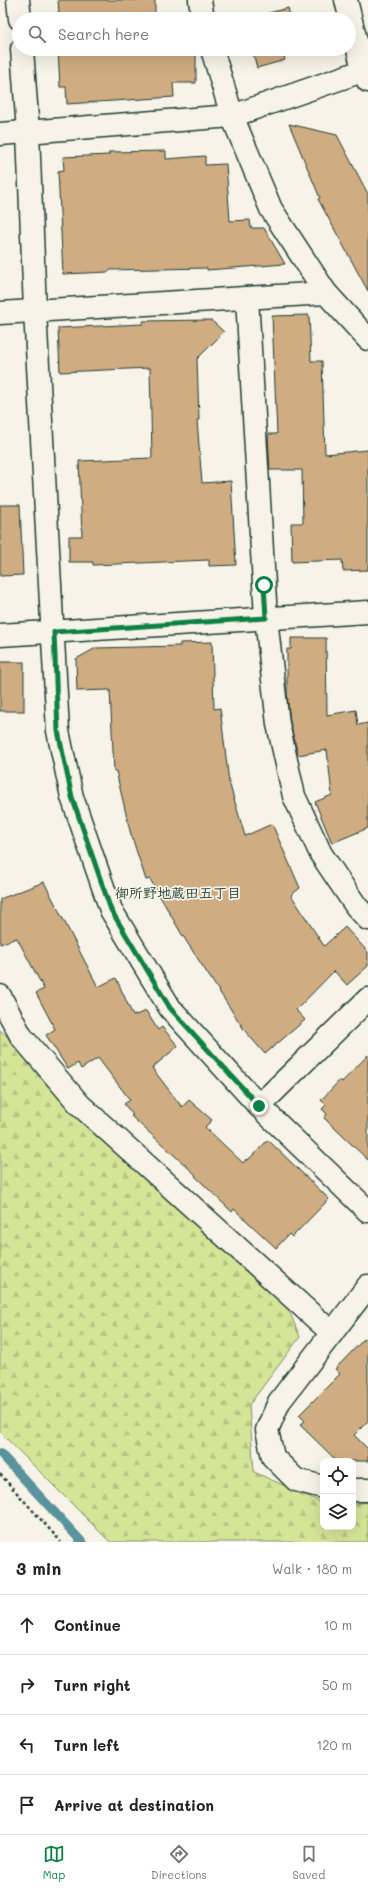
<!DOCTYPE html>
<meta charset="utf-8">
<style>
:root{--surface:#fff;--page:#f2f2f2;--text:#222;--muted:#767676;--line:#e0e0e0;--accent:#0b8043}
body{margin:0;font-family:Mali,"Klee One",sans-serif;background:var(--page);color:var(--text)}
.controls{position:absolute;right:12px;bottom:12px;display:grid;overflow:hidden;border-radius:8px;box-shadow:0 4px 16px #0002}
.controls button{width:36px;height:36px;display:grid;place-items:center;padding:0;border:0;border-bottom:1px solid var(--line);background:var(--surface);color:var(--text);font:20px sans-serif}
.stop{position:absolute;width:12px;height:12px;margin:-9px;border:3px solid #0b8043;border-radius:50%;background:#fff}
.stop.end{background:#0b8043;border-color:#fff;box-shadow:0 1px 4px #0008}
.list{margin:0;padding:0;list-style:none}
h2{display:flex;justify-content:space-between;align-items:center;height:52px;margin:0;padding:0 16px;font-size:17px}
h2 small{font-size:13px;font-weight:400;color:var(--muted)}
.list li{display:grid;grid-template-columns:26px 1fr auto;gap:12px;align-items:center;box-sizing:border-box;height:60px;padding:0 16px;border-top:1px solid var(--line)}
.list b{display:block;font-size:15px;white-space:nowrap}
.list em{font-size:13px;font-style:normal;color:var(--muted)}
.icon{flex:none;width:22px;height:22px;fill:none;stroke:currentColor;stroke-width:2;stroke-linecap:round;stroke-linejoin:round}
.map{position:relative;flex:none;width:368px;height:1542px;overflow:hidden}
.search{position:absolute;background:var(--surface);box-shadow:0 4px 16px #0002;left:12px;right:12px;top:12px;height:44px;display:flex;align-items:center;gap:10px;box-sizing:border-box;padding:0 14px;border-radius:22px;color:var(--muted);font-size:15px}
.sheet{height:292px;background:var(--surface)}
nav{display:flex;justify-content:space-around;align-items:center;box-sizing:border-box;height:56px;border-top:1px solid var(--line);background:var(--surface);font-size:11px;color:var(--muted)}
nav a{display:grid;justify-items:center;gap:2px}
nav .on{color:var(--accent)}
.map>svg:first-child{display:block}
.forest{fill:url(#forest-firs);stroke:#7a9166}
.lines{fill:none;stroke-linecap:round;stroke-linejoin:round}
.stream{stroke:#5a939d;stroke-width:9}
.building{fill:#d0ac82;stroke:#1f3d34}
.minor-casing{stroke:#1f3d34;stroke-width:25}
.tertiary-casing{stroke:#1f3d34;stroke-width:25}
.path{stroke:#1f3d34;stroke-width:2.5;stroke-dasharray:3 3;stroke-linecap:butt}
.minor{stroke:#f7f3e8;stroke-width:22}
.tertiary{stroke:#f7f3e8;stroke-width:22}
.route{stroke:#0b8043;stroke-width:5}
.labels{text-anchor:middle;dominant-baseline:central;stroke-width:3.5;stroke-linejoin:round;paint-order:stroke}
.neighbourhood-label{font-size:14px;font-weight:bold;fill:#1f3d34;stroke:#f7f3e8}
</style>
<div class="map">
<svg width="368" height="1542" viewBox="0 0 368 1542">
<defs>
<pattern id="forest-firs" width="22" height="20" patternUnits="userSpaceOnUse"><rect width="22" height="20" fill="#d5e598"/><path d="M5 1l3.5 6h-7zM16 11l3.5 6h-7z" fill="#b6c584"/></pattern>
</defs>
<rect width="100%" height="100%" fill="#f7f3e8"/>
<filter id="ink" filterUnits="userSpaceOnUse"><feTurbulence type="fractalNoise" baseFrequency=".025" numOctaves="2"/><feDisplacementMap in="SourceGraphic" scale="8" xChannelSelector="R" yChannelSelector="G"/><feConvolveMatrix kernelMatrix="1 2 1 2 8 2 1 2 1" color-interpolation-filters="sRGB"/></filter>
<g filter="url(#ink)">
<path class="forest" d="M0 1030 279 1287 300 1337 249 1405 254 1472 323 1503V1527H353V1504L368 1502V1542H110L0 1432Z"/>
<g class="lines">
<path class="stream" d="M0 1453 82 1542"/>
</g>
<g class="building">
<path d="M58 0H155V19H56V13L59 12Z"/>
<path d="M288 8 291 19H246Z"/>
<path d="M58 49H196V83H173L174 97 67 104 66 87H60Z"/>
<path d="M252 49H298L299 52 284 56 285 60 257 68Z"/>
<path d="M289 124 337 135 368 194V291L318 199 320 198Z"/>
<path d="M166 151V159L205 156V165L226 164 230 221 250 220 251 228H264L285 264 207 270V268L109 270V272L63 274 58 171 64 170 63 157 109 155V152Z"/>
<path d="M309 315 311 361H322L325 454 368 450V570L343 571 342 560 292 562 291 523H303L302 470H270L268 434H277L272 316Z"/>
<path d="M211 320 224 332 197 359 199 420H197L202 483 231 481 236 565 209 566V560L93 565V562H69V536H82L79 461 152 458 150 368 60 372 58 328 143 324V321Z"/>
<path d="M0 505H20L23 575 0 576Z"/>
<path d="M291 638H326L327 715 356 710 358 725 368 723V828L332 843 315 802 332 795 327 750 298 755 290 722 287 693V649H291Z"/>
<path d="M212 642 214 709 220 708 229 782 245 836 272 824 300 888 291 895 324 946 345 927 368 952V966L347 985 334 971 296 1010 305 1020 265 1054 245 1031 181 933 150 879 146 880 130 831 116 771H114L110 690 77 691 76 659 96 648 180 646V643Z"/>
<rect x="0" y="662" width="24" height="49"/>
<path d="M44 882 98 987 116 978 133 1016 146 1011 158 1030 162 1027 178 1046 152 1068 182 1107 189 1100 212 1120 205 1127 243 1163 246 1159 247 1161 268 1140 329 1199 292 1237 289 1234 276 1248 234 1209 232 1212 195 1176 196 1175 131 1116 133 1115 124 1104 130 1100 98 1058 81 1069 78 1063 68 1069 46 1035 55 1029 36 993 44 989 17 938 0 944V899Z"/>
<path d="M368 1055V1160L324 1118 327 1114 322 1109 326 1105 321 1100 340 1080 342 1082Z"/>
<path d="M368 1335V1421L354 1435 368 1449V1461H337L300 1425 305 1421 299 1415 340 1374 335 1369Z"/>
</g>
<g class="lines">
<defs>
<g id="minor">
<path d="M18 0 20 19"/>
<path d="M200 0 203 19"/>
<path d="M22 49 28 132 35 311 58 731 72 797 111 910 170 1008 259 1106 368 1211"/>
<path d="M212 49 232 116 271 209 326 293 368 339"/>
<path d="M0 134 232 116 368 69"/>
<path d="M247 298 266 618 278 724 294 796 321 854 356 906 368 919"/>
<path d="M0 313 326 293"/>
<path d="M0 635 368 612"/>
<path d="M0 996 21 1036 80 1105 332 1333"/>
<path d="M259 1106 368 999"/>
<path d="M323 1487 296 1480 273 1457 267 1430 279 1402 368 1286"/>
<path d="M353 1490H368"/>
</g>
<path id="tertiary" d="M346 0 363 70 368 81"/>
</defs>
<use href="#minor" class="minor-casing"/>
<use href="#tertiary" class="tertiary-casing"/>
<path class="path" d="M0 1474 61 1542"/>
<use href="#minor" class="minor"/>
<use href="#tertiary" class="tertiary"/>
</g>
</g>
<g class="lines" filter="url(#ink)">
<path class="route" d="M259 1106 170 1008 111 910 72 797 58 731 54 632 266 618 264 585"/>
</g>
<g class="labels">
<g class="neighbourhood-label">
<text x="178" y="892">御所野地蔵田五丁目</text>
</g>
</g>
</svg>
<div class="controls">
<button><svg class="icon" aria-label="locate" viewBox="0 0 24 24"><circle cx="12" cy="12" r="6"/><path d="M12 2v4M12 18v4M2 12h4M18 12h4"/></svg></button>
<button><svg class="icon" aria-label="layers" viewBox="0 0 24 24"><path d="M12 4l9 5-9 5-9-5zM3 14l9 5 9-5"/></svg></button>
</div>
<div class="stop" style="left:264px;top:585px"></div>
<div class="stop end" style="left:259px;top:1106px"></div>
<div class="search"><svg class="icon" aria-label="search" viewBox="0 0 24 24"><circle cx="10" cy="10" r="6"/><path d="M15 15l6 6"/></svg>Search here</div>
</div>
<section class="sheet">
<h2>3 min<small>Walk · 180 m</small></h2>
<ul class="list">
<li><svg class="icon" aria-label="ahead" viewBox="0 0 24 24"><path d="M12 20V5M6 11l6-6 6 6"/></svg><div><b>Continue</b></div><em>10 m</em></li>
<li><svg class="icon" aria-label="right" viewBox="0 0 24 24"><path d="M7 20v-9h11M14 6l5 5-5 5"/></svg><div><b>Turn right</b></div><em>50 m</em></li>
<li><svg class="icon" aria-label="left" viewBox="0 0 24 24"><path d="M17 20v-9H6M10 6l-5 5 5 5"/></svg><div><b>Turn left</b></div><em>120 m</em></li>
<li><svg class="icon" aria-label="arrive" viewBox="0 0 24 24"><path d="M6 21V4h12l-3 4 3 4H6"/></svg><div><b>Arrive at destination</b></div></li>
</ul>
</section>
<nav>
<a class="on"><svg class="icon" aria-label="map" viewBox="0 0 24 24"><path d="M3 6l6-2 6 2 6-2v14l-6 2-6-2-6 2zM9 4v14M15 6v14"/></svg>Map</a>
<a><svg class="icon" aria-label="directions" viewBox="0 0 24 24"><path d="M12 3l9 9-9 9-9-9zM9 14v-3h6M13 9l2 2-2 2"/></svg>Directions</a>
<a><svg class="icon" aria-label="saved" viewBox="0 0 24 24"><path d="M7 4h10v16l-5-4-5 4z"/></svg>Saved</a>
</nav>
